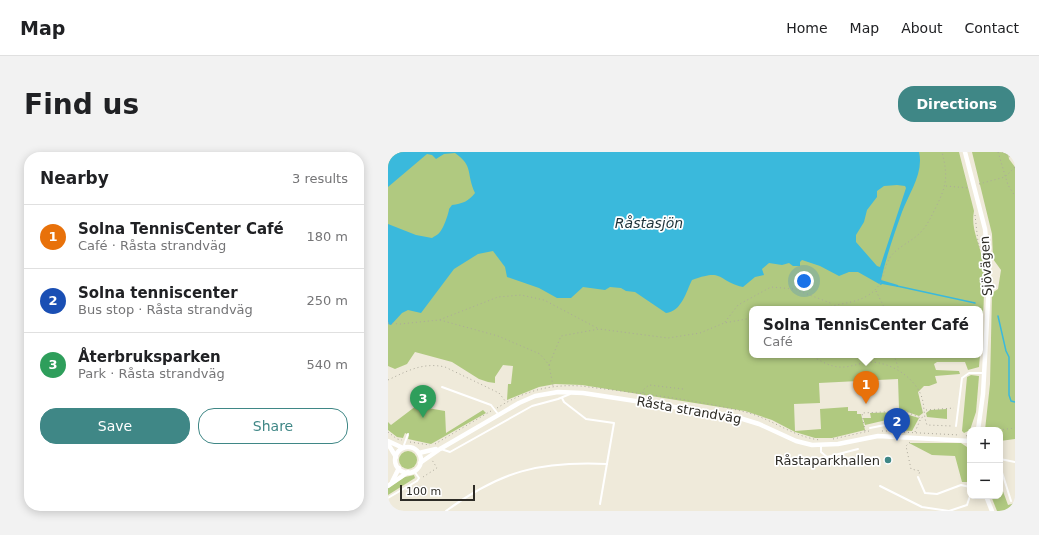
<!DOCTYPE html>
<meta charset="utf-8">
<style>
:root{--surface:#fff;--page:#f2f2f2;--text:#202124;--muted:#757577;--line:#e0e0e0;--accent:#3f8786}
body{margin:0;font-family:"DejaVu Sans",sans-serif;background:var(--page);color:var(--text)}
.controls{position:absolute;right:12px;bottom:12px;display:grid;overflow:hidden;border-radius:8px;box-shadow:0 2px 10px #0003}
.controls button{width:36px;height:36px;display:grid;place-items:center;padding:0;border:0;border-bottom:1px solid var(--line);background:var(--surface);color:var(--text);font:20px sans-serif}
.scale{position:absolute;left:12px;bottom:10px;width:75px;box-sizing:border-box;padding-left:4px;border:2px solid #2e2c26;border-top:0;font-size:11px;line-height:14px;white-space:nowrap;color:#2e2c26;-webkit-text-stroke:3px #fff;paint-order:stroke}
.you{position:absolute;left:416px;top:129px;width:14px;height:14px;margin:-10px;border:3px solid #fff;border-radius:50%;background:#1a73e8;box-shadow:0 0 0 6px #1a73e833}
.badge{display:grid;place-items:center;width:26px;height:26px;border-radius:50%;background:var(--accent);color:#fff;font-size:13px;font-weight:700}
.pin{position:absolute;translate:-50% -33px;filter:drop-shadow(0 1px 2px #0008)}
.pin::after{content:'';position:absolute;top:21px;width:14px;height:12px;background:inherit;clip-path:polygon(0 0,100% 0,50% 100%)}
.popup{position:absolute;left:361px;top:154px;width:234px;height:52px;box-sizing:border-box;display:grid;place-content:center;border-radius:8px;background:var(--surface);filter:drop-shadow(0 1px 3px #0005);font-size:13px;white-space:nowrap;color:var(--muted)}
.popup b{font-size:15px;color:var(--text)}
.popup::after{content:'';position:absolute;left:50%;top:100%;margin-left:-8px;border:8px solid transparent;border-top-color:var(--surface)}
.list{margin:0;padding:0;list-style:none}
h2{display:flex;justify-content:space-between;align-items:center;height:52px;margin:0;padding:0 16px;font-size:17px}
h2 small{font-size:13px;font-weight:400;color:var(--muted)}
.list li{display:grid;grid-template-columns:26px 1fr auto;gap:12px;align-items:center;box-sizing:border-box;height:64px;padding:0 16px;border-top:1px solid var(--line)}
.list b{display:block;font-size:15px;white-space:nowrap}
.list p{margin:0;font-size:13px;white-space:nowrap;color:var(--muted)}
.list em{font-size:13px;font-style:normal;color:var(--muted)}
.actions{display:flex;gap:8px;padding:12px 16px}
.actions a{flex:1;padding:9px 0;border:1px solid var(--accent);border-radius:16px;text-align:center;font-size:14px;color:var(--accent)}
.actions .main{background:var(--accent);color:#fff}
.map{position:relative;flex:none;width:627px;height:359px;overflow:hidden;border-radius:16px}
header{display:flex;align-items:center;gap:24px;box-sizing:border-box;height:56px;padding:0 20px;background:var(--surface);border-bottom:1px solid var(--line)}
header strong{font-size:19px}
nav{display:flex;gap:22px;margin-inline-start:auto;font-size:14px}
.intro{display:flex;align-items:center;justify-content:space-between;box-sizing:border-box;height:96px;padding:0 24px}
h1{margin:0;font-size:28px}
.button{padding:10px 18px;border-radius:16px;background:var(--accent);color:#fff;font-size:14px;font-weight:700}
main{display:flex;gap:24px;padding:0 24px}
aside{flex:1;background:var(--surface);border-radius:16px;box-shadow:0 2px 10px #0003}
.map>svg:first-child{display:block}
.green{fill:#b0c980}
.water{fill:#3ab9dc;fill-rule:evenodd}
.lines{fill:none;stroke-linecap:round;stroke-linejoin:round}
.stream{stroke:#3ab9dc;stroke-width:1.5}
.path{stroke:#aca89b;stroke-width:1;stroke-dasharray:1 3;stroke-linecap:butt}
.lane{stroke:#fff;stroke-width:2}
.street{stroke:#fff;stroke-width:4.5}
.poi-dot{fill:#3f8786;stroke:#fff;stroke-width:1.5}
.labels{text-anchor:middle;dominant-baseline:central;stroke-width:3.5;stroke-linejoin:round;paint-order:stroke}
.street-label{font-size:13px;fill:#2e2c26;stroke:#fff}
.poi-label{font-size:13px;fill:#2e2c26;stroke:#fff;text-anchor:end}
.water-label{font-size:14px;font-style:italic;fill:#1e333a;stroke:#fff}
</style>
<header>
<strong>Map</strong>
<nav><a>Home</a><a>Map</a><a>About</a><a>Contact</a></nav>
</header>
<div class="intro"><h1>Find us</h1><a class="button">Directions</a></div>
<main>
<aside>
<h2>Nearby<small>3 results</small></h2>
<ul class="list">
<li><span class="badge" style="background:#e8710a">1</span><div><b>Solna TennisCenter Café</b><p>Café · Råsta strandväg</p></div><em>180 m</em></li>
<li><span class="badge" style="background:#1a4fb4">2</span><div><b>Solna tenniscenter</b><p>Bus stop · Råsta strandväg</p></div><em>250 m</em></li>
<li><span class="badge" style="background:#2e9e5b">3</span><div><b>Återbruksparken</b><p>Park · Råsta strandväg</p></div><em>540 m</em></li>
</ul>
<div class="actions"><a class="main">Save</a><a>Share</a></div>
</aside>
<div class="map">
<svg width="627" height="359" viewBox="0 0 627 359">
<rect width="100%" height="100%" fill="#efeada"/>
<g class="green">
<path d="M0 0H571L586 59C582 79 594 94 595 113 598 142 594 173 592 202V157H364V203H592L591 215 580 218 577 210H549L546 212 548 218 571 219 572 222 547 224 549 231 541 234H536L530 240 535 261 531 264 511 257 510 227 431 231 432 251 406 252 407 279 433 277 432 257 460 255V259H469V262H473L477 278 444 286H427L407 280 384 268 357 259 194 233 167 232 151 235 119 248 120 232H123L125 214 115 213 107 225V231L100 230 91 227 64 210 27 200 19 212 7 217 0 214Z"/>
<path d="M584 0H620L621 7 627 15V287L612 289V278H597L602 232 604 141 610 137 613 118 605 107 604 82Z"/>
<path d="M583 223 591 224 588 260 582 278 576 281 574 279 579 225Z"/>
<path d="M28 254 57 259 58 281 95 258 98 261 43 292 20 287 21 283 17 281 15 286 9 285 0 278V270L3 273Z"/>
<path d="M559 257V267L539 265 538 261 542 258Z"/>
<path d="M511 260 531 266 524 279 511 278 507 266 477 273 475 266H483L482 261Z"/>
<path d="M521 291H573L579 295 582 308V330H574L567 304 544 303Z"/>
<circle cx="20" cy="308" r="9"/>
<path d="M26 323 27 326 0 343V336L17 325Z"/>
<path d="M612 331 620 353 627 351V359H609L603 344H612Z"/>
</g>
<path class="water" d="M0 0H531C536 21 521 41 514 60 506 83 498 105 493 128L510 133V135L494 132 493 133 470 120H461L451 124 432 114 414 108 412 110V114H405L401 111 394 113 381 111 374 117 376 123 367 125 355 135C328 128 336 116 304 128 298 140 294 159 278 161L247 140 238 139 233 136 222 135 217 138 195 135 183 146H169L151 136 119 125 117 115 105 99 90 102 66 117 33 161 20 158 14 161 3 173 0 172V72L28 83 44 86C46 84 50 83 52 80 55 77 61 61 61 57L64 53C74 52 81 49 87 41 78 22 86 14 67 1L56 2 48 7 44 3 39 2 0 35ZM509 33 517 34 518 36 492 115 489 114 468 90V83L476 70 479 58 489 45V39L496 34Z"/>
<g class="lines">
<g class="stream">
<path d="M509 134 587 151"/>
<path d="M610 164 618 199 621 205V243L623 249 627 250"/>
</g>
<g class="path">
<path d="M610 0 620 33 627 44"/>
<path d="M614 0 622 5"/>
<path d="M591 32 617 25 627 15"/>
<path d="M558 34 581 36"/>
<path d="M587 63 590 90 594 100"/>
<path d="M488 139 497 157"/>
<path d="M435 157C449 151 465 152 479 144 499 132 492 120 503 104 511 94 523 90 532 81 539 74 543 65 548 55 559 33 560 24 554 0"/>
<path d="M52 168 110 184 152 202 161 213 165 234"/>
<path d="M337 170 350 153 383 135 406 137 445 152"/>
<path d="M0 171 12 172 51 168 110 145 133 143 156 148 211 177"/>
<path d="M422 203C431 208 440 214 451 215 461 216 471 211 481 210 502 210 525 224 533 243 537 253 535 263 539 273L564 274"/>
<path d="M506 203 511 218"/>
<path d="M161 213 173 184 211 177 280 186 312 181 336 171 364 166"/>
<path d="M0 228C19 219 35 210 57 215L111 241 118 250"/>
<path d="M255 245V238L261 233 295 237"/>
<path d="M109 256C136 239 162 232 193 234 247 241 308 247 361 261 385 268 406 285 432 288"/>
<path d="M538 258 566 256"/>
<path d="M583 278H584"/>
<path d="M611 278 627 276"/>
<path d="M477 279 474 261 516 259 533 266"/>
<path d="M494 279H505"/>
<path d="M0 280 9 287 14 288"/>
<path d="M512 280 572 283"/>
<path d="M527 280 533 266 535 265"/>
<path d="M578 284 582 282"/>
<path d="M445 287 481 279"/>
<path d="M22 290 42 293"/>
<path d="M522 290 518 294 523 317 532 319 531 322"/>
<path d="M47 292 103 259"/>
<path d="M580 294 582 299"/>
<path d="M35 325 49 316 44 308"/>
</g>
<g class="lane">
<path d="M54 235 103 253 110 262"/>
<path d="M174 246 176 250 198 267 226 271 212 352"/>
<path d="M568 274 574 226 581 221H595"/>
<path d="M482 276 507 271 510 285"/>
<path d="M433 294V300L439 305 470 297"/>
<path d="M19 295 16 293 20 282"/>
<path d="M53 297 62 300 144 254 170 247 182 242"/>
<path d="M612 307 627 310"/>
<path d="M612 314 623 349"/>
<path d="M530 325 537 341 549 342 573 333 582 335"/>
<path d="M492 334 534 355 561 359 579 353 582 344"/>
<path d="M0 346 29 329 31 326 26 319"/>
<path d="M58 359C113 319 151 309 219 312"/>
</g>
<g class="street">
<path d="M577 0 597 77 600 107 601 131 595 242 590 278"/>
<path d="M626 0 627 3"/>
<path d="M0 289 15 296"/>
<path d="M0 292 8 305"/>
<circle cx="20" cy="308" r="13"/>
<path d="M31 301 48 297"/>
<path d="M32 311 52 297 131 251 147 244 170 240 195 241 345 264 371 272 408 289 424 293 450 292 490 284 582 289"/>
<path d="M4 330 11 316"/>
<path d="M0 334 20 320"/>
<path d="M598 344 604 359"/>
</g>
</g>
<circle class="poi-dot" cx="500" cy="308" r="4"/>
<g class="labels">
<g class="street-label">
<text transform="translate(598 114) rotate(-93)">Sjövägen</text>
<text transform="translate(301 258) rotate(10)">Råsta strandväg</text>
</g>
<g class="poi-label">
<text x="492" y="308">Råstaparkhallen</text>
</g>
<g class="water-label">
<text x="261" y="71">Råstasjön</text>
</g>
</g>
</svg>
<div class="controls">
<button>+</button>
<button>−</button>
</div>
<div class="scale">100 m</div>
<div class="you"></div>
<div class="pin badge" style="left:478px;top:252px;background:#e8710a">1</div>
<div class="popup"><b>Solna TennisCenter Café</b>Café</div>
<div class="pin badge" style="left:509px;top:289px;background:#1a4fb4">2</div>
<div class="pin badge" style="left:35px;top:266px;background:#2e9e5b">3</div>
</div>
</main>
